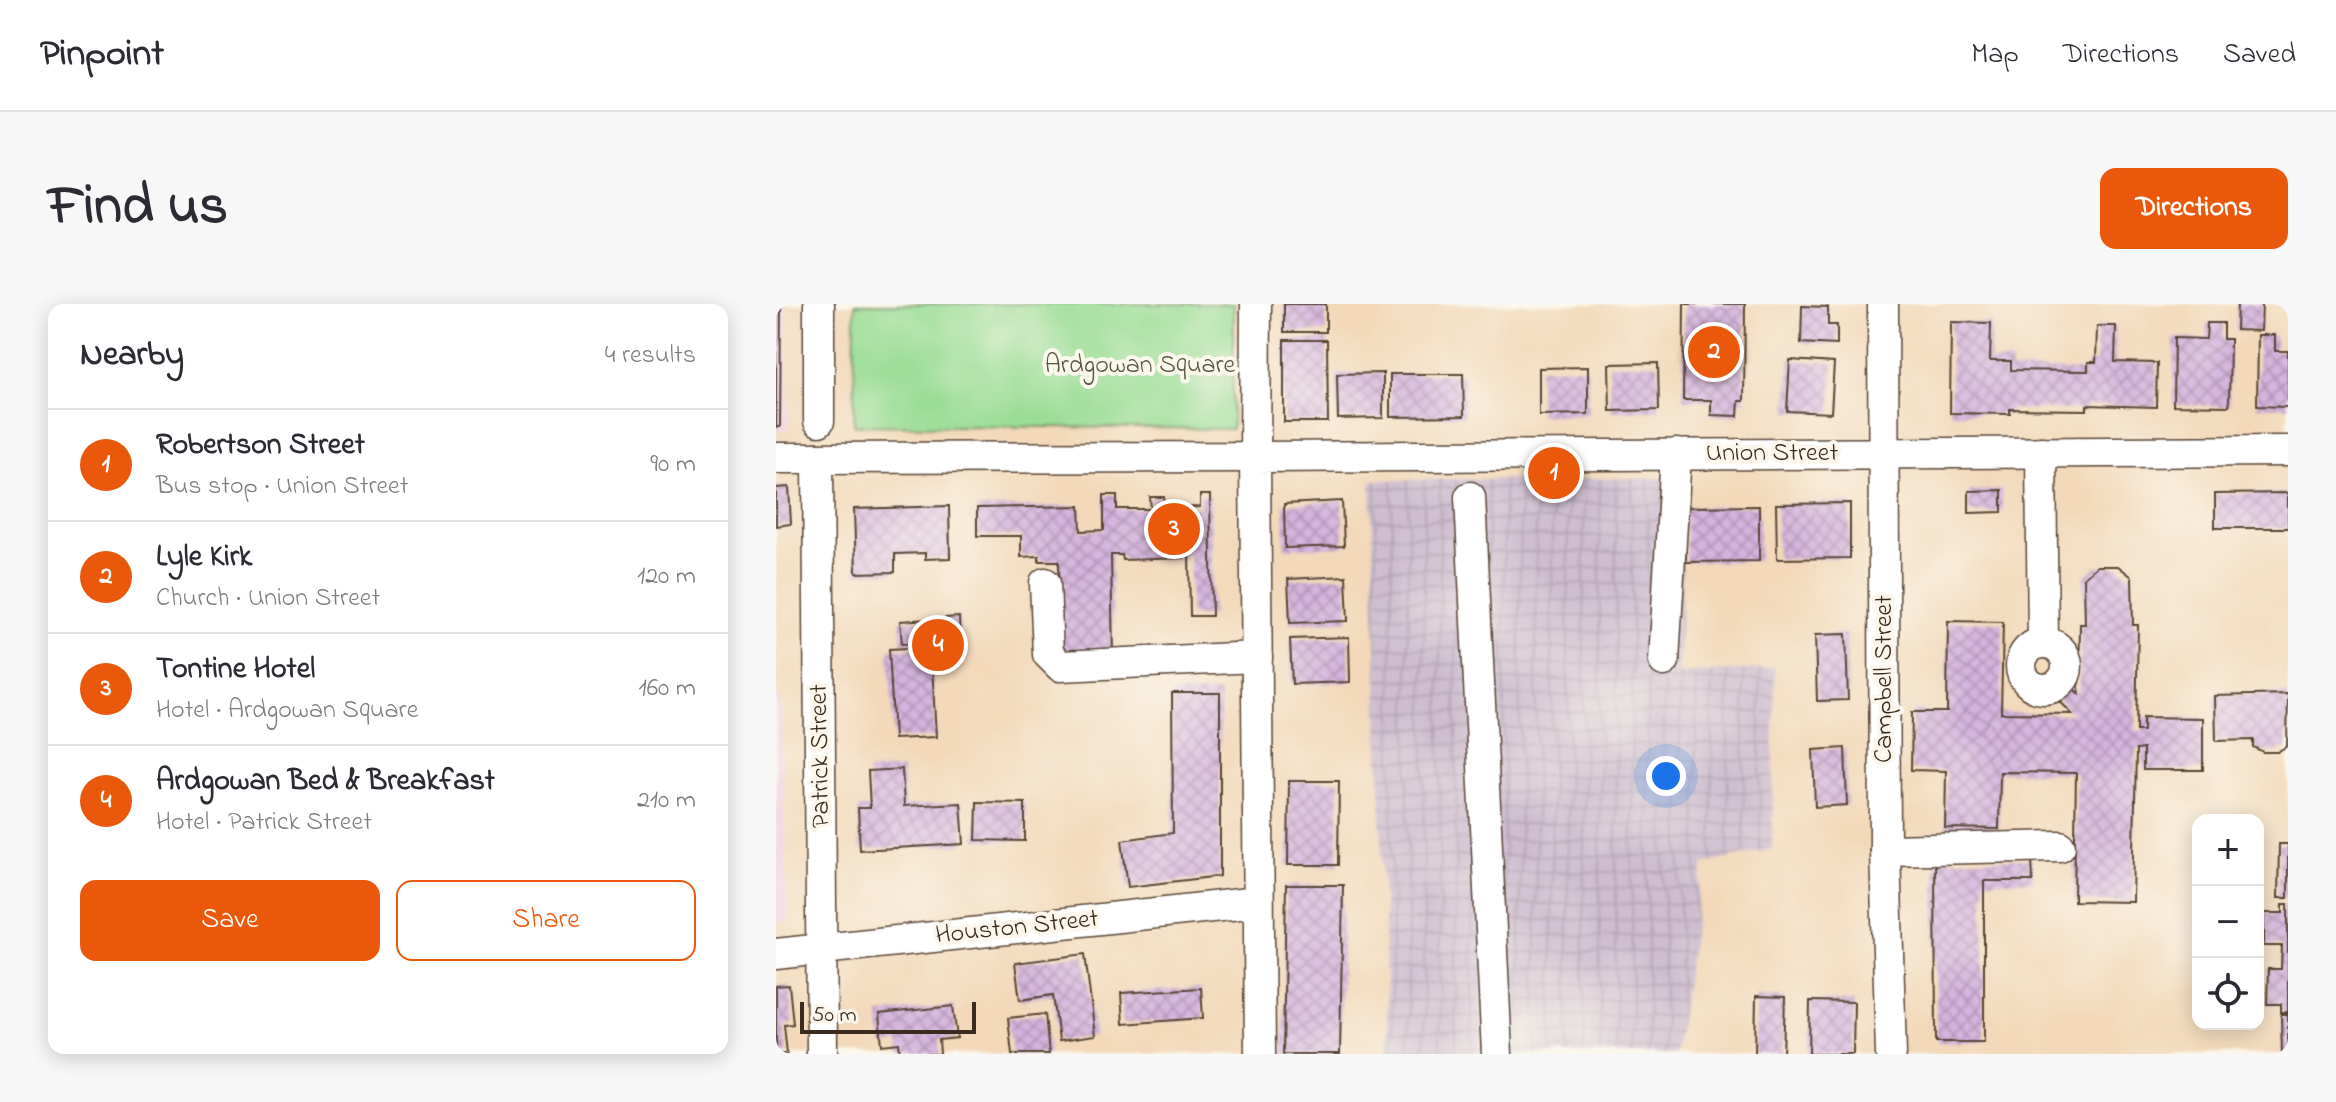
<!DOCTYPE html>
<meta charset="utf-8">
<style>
:root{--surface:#fff;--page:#f7f7f7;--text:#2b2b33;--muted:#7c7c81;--line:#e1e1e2;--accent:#ea580c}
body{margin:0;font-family:"Indie Flower",sans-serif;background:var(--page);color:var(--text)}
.controls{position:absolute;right:24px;bottom:24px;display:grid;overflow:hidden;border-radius:16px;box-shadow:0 4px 20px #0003}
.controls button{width:72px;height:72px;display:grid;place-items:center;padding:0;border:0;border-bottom:2px solid var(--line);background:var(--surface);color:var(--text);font:40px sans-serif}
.scale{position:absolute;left:24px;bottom:20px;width:176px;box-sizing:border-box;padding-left:8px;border:4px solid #3b2a1e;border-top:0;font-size:22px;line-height:28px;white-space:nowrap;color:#3b2a1e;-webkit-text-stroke:6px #fbf7ec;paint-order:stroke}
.you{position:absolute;left:890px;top:472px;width:28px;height:28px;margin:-20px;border:6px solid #fff;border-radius:50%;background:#1a73e8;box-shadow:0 0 0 12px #1a73e833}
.badge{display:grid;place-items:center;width:52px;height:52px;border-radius:50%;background:var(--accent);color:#fff;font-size:26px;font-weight:700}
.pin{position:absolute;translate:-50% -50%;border:4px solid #fff;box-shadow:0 2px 8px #0006}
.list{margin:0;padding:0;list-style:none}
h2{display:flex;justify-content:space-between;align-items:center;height:104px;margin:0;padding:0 32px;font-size:34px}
h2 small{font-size:26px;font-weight:400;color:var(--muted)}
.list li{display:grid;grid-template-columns:52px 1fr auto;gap:24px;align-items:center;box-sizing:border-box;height:112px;padding:0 32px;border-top:2px solid var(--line)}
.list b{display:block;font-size:30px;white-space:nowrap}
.list p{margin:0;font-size:26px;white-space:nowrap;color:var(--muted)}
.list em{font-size:26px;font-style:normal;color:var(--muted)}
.actions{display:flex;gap:16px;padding:24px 32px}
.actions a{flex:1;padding:18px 0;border:2px solid var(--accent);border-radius:16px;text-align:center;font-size:28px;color:var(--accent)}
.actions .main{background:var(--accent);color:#fff}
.icon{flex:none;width:44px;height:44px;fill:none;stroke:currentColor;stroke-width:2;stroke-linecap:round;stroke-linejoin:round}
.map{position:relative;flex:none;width:1512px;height:750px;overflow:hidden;border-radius:16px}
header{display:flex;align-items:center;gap:48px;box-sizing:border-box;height:112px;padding:0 40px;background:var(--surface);border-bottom:2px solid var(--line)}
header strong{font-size:38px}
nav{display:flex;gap:44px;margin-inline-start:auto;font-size:28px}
.intro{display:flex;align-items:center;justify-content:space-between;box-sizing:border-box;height:192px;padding:0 48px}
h1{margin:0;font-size:56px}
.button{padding:20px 36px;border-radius:16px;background:var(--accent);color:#fff;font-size:28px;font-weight:700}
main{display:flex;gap:48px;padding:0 48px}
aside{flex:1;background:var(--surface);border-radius:16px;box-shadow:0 4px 20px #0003}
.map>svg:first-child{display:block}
.built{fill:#f1d0e2}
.industrial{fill:url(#industrial-grid)}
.green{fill:#9add95;stroke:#6a845a;stroke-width:2}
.building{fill:url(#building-cross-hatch)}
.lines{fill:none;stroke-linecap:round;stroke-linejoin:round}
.minor-casing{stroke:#574435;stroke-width:33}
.minor{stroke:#fff;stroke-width:30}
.labels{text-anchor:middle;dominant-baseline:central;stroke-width:8;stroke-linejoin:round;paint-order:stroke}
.park-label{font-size:26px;fill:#53573c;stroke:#fbf7ec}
.street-label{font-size:26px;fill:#3b2a1e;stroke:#fbf7ec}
</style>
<header>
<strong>Pinpoint</strong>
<nav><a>Map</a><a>Directions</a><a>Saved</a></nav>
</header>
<div class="intro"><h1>Find us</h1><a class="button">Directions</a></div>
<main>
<aside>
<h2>Nearby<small>4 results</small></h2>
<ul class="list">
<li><span class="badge">1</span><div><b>Robertson Street</b><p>Bus stop · Union Street</p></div><em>90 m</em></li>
<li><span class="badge">2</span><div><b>Lyle Kirk</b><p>Church · Union Street</p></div><em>120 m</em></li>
<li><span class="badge">3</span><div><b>Tontine Hotel</b><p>Hotel · Ardgowan Square</p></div><em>160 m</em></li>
<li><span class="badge">4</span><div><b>Ardgowan Bed &amp; Breakfast</b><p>Hotel · Patrick Street</p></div><em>210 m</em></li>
</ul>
<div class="actions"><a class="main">Save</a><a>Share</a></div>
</aside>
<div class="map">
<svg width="1512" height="750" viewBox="0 0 1512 750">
<defs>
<pattern id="industrial-grid" width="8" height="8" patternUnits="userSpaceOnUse" patternTransform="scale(2)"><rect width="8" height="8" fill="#cebed0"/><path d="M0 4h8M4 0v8" fill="none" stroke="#b2a3b2"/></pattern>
<pattern id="building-cross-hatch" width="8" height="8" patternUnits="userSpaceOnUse" patternTransform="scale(2)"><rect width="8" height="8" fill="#d6b4df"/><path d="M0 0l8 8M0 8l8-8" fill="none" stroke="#af93b4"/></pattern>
</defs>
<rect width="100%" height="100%" fill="#fbf7ec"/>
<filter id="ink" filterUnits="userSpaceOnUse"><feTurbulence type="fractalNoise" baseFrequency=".0125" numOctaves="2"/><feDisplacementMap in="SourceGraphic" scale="16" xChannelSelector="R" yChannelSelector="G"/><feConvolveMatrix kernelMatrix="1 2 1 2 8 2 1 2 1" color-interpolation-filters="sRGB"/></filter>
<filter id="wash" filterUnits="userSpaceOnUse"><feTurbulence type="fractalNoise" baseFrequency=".006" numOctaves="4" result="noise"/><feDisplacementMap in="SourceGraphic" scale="32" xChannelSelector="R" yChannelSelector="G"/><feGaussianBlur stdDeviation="1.8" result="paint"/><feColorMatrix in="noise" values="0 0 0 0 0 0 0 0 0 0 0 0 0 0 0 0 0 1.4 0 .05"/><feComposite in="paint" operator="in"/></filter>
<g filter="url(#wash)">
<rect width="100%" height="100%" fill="#f3d9ba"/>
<g class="built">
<path d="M0 0H10L13 126 0 127Z"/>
<path d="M0 391H4L12 618H0Z"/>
</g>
<path class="industrial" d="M911 174 902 370 999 364 996 545 928 560 899 750H612L595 176Z"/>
<path class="green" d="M79 0H458L456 125 78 121Z"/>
<g id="blocks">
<g class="building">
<path d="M0 0H5L4 123H0Z"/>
<rect x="508" y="0" width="42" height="28"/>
<path d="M908 0H969L968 97H963L962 112 935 111V96H907Z"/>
<path d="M1461 0H1486L1485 27 1460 26Z"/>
<path d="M1026 2 1052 3V21H1061V41L1025 39Z"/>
<path d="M1175 18 1215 19 1214 57H1235V66L1312 67V58H1320L1321 22H1340L1339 58 1381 59 1380 103 1311 101V106L1234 105V110L1174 109Z"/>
<path d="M1431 19H1447V35H1454L1453 102 1397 101 1398 34 1430 35Z"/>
<path d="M1482 31H1499V47H1512V103L1481 102Z"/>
<path d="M508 36H551L552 118H508Z"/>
<path d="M1014 56 1058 59 1055 109 1011 107Z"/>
<path d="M882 59 883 106 834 107 833 60Z"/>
<path d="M812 63V110L763 111V64Z"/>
<path d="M607 69V114L562 115 561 70Z"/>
<path d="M614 70H687L688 112 614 113Z"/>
<path d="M13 183 15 220 0 222V184Z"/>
<path d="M1226 186V208L1193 209V187Z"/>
<path d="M1512 189V224H1439V190Z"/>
<path d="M328 191H341V205H375L374 193H388L389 204 424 203V191H434L436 312H414L413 249H407L408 254 347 256 346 251H335L337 353 285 354 283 257H263V252L245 253V232H201V204L304 202 305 227 328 226Z"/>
<path d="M566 197 568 242 509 244 508 200Z"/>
<path d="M1074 199V254L1001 255 1000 200Z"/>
<path d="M173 202 174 254 149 255V249L119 250V268L80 269 78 205Z"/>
<path d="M983 202V257L910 258V203Z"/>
<path d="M1321 262H1342L1356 273 1357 321H1362L1360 427H1367V413L1427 414V466H1367V445L1360 446 1357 598 1298 597 1300 469 1224 468 1223 525 1169 524 1170 467 1135 466 1136 408H1171L1172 317 1227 318 1225 409 1296 410 1281 394 1294 381 1303 390 1304 320H1309L1308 273Z"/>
<path d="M570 272 572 317 514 319 512 275Z"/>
<path d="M183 313 184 336 126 340 124 317Z"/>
<path d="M1070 330 1072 396 1041 397 1039 331Z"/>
<path d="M573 333 574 378 516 380 514 335Z"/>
<path d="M155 343 160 433 118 435 113 345Z"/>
<path d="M396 389H444V572L352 583 346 536 397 529Z"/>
<path d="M1512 390 1511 442 1501 448H1487L1477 443V436L1440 437 1439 392Z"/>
<path d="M1069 444 1071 501 1039 503 1037 446Z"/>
<path d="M126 465 128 502 185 499 188 540 84 546 82 504H94L92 467Z"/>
<path d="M513 477H563L562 561H512Z"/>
<path d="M201 498 249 499V537L200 536Z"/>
<path d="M1503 540H1512V594H1502Z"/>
<path d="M1159 555H1256L1257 577H1208V738H1160Z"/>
<path d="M510 581H567L564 750H507Z"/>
<path d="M1507 600H1512V708H1505V700H1491L1492 665H1505L1506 642H1488V609H1507Z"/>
<path d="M309 650 319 732 283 737 277 691 244 696 239 659Z"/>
<path d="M13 681 17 720 8 721 11 750H0V682Z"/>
<path d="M425 684 427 714 347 720 345 689Z"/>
<path d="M980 692 1009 693 1007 750H979Z"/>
<path d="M1034 697 1078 698 1077 750H1033Z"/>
<path d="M177 702 181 734 163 736 164 750H124L123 739 106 741 103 710Z"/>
<path d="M269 710 273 750H236L232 714Z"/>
<path d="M1505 710H1512V750H1506Z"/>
</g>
</g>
</g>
<g filter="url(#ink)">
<use href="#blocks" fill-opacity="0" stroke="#574435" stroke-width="2"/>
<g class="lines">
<defs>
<g id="minor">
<path d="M1107 0 1109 546 1115 750"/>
<path d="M43 117V0"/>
<path d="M1265 148 1267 339"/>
<path d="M0 154 479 153 480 0"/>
<path d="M42 154 46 750"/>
<path d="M694 193 721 750"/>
<path d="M269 279 272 350 284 362 481 353"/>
<circle cx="1268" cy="362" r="23"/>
<path d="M888 357 900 150"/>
<path d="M1109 546 1284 542"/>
<path d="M0 650 482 598"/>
<path d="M484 750 479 153 1512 147"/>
</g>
</defs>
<use href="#minor" class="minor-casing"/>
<use href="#minor" class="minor"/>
</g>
</g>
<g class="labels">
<g class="park-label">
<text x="364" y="62">Ardgowan Square</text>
</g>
<g class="street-label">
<text x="996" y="150">Union Street</text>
<text transform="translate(1109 375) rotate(-90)">Campbell Street</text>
<text transform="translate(45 452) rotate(-91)">Patrick Street</text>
<text transform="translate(241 624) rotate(-6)">Houston Street</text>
</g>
</g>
</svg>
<div class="controls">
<button>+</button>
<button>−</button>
<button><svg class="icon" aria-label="locate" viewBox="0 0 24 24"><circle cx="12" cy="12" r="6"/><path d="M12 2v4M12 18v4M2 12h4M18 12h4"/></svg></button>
</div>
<div class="scale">50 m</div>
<div class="you"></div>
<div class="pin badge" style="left:778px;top:169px">1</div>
<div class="pin badge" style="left:938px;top:48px">2</div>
<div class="pin badge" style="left:398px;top:225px">3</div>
<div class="pin badge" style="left:162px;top:341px">4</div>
</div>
</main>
